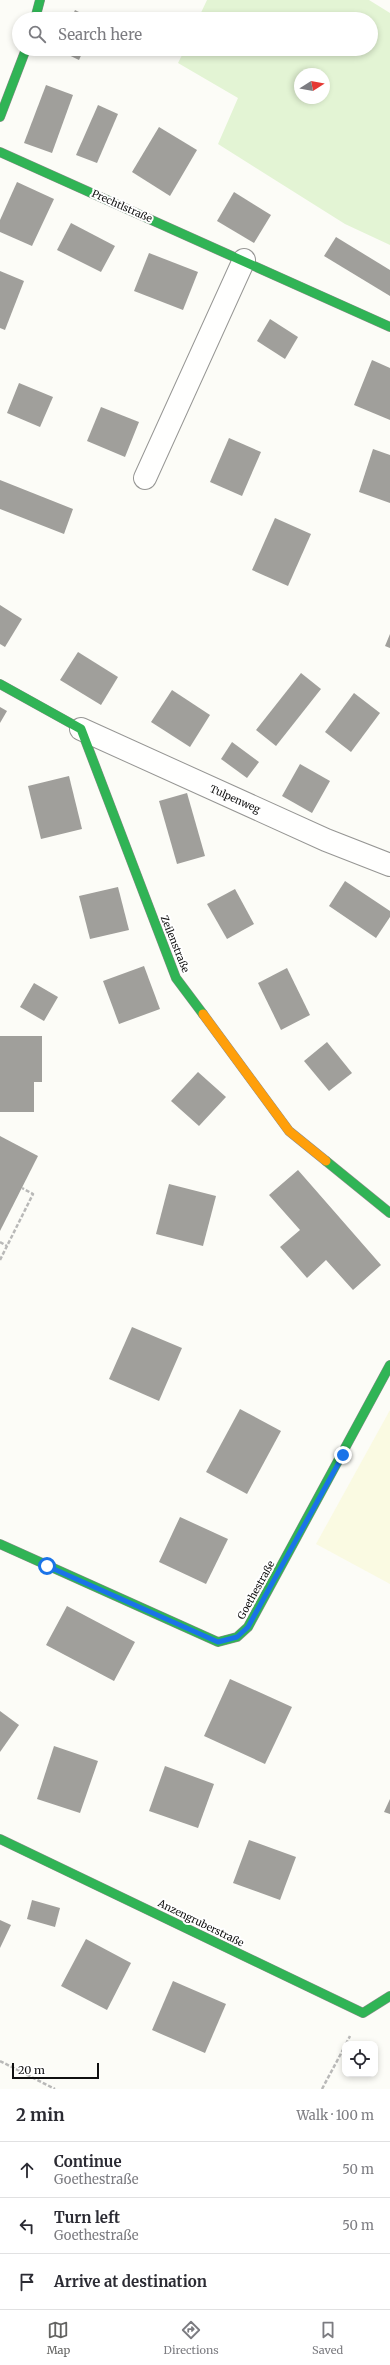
<!DOCTYPE html>
<meta charset="utf-8">
<style>
:root{--surface:#fff;--page:#f2f2f3;--text:#2b2b33;--muted:#7c7c81;--line:#e1e1e2;--accent:#636361}
body{margin:0;font-family:Merriweather,serif;background:var(--page);color:var(--text)}
.controls{position:absolute;right:12px;bottom:12px;display:grid;overflow:hidden;border-radius:8px;box-shadow:0 2px 6px #0003}
.controls button{width:36px;height:36px;display:grid;place-items:center;padding:0;border:0;border-bottom:1px solid var(--line);background:var(--surface);color:var(--text);font:20px sans-serif}
.compass{position:absolute;left:294px;top:68px;width:36px;height:36px;border-radius:50%;background:var(--surface);box-shadow:0 2px 6px #0003;rotate:79deg}
.scale{position:absolute;left:12px;bottom:10px;width:87px;box-sizing:border-box;padding-left:4px;border:2px solid #101010;border-top:0;font-size:11px;line-height:14px;white-space:nowrap;color:#101010;-webkit-text-stroke:3px #fff;paint-order:stroke}
.stop{position:absolute;width:12px;height:12px;margin:-9px;border:3px solid #1a73e8;border-radius:50%;background:#fff}
.stop.end{background:#1a73e8;border-color:#fff;box-shadow:0 1px 4px #0008}
.list{margin:0;padding:0;list-style:none}
h2{display:flex;justify-content:space-between;align-items:center;height:52px;margin:0;padding:0 16px;font-size:17px}
h2 small{font-size:13px;font-weight:400;color:var(--muted)}
.list li{display:grid;grid-template-columns:26px 1fr auto;gap:12px;align-items:center;box-sizing:border-box;height:56px;padding:0 16px;border-top:1px solid var(--line)}
.list b{display:block;font-size:15px;white-space:nowrap}
.list p{margin:0;font-size:13px;white-space:nowrap;color:var(--muted)}
.list em{font-size:13px;font-style:normal;color:var(--muted)}
.icon{flex:none;width:22px;height:22px;fill:none;stroke:currentColor;stroke-width:2;stroke-linecap:round;stroke-linejoin:round}
.map{position:relative;flex:none;width:390px;height:2089px;overflow:hidden}
.search{position:absolute;background:var(--surface);box-shadow:0 2px 6px #0003;left:12px;right:12px;top:12px;height:44px;display:flex;align-items:center;gap:10px;box-sizing:border-box;padding:0 14px;border-radius:22px;color:var(--muted);font-size:15px}
.sheet{height:220px;background:var(--surface)}
nav{display:flex;justify-content:space-around;align-items:center;box-sizing:border-box;height:56px;border-top:1px solid var(--line);background:var(--surface);font-size:11px;color:var(--muted)}
nav a{display:grid;justify-items:center;gap:2px}
nav .on{color:var(--accent)}
.map>svg:first-child{display:block}
.farmland{fill:#fafae2}
.green{fill:#e3f4d4;fill-rule:evenodd}
.building{fill:#a09f9b}
.lines{fill:none;stroke-linecap:round;stroke-linejoin:round}
.street-casing{stroke:#969694;stroke-width:24}
.fast-casing{stroke:#8d8d8b;stroke-width:10}
.slow-casing{stroke:#8d8d8b;stroke-width:10}
.path{stroke:#b9b9b8;stroke-width:2.5;stroke-dasharray:4 2;stroke-linecap:butt}
.street{stroke:#fffffe;stroke-width:22}
.fast{stroke:#30b455;stroke-width:9}
.slow{stroke:#ff9f0a;stroke-width:9}
.route{stroke:#1a73e8;stroke-width:5}
.labels{text-anchor:middle;dominant-baseline:central;stroke-width:4;stroke-linejoin:round;paint-order:stroke}
.street-label{font-size:10px;fill:#101010;stroke:#fff}
</style>
<div class="map">
<svg width="390" height="2089" viewBox="0 0 390 2089">
<rect width="100%" height="100%" fill="#fcfcf7"/>
<path class="farmland" d="M390 1410V1584L316 1544Z"/>
<path class="green" d="M207 0H369L390 13V245L345 224 218 144 238 98 178 63 185 49H371V19H198ZM300 74H324V98H300Z"/>
<g class="building">
<path d="M75 10 93 19H71Z"/>
<path d="M56 49H84L79 60Z"/>
<path d="M46 85 73 95 52 153 24 143Z"/>
<path d="M98 105 118 114 97 163 76 155Z"/>
<path d="M159 127 197 150 170 196 132 172Z"/>
<path d="M17 182 54 199 32 246 0 232V220Z"/>
<path d="M234 192 271 215 254 243 217 221Z"/>
<path d="M71 223 115 246 101 272 57 250Z"/>
<path d="M336 237 390 270V296L324 256Z"/>
<path d="M149 253 198 272 183 310 134 291Z"/>
<path d="M0 271 24 281 5 330 0 328Z"/>
<path d="M270 319 298 337 285 359 257 341Z"/>
<path d="M372 360 390 368V420L354 405Z"/>
<path d="M19 383 53 397 40 427 7 413Z"/>
<path d="M101 407 139 422 125 457 87 441Z"/>
<path d="M229 438 261 452 242 496 210 482Z"/>
<path d="M373 449 390 455V503L359 492Z"/>
<path d="M0 480 73 509 64 534 0 509Z"/>
<path d="M275 518 311 534 288 586 252 570Z"/>
<path d="M0 605 22 619 5 647 0 644Z"/>
<path d="M390 634V648L385 646Z"/>
<path d="M78 652 118 677 101 705 60 680Z"/>
<path d="M301 673 321 689 276 746 256 730Z"/>
<path d="M172 690 210 715 190 747 151 722Z"/>
<path d="M354 693 380 713 351 752 325 732Z"/>
<path d="M0 707 7 711 0 723Z"/>
<path d="M232 742 259 762 247 778 221 759Z"/>
<path d="M300 764 330 781 312 813 282 796Z"/>
<path d="M69 776 82 829 41 839 28 786Z"/>
<path d="M187 793 205 856 177 864 159 801Z"/>
<path d="M345 881 390 911V917L376 938 329 906Z"/>
<path d="M118 887 129 930 90 939 79 896Z"/>
<path d="M235 889 254 924 227 939 207 904Z"/>
<path d="M144 966 160 1009 119 1024 103 981Z"/>
<path d="M287 968 310 1015 281 1030 258 983Z"/>
<path d="M34 983 58 997 44 1021 20 1007Z"/>
<path d="M0 1036H42V1082H34V1112H0Z"/>
<path d="M327 1042 352 1073 329 1091 304 1061Z"/>
<path d="M198 1072 226 1097 199 1126 171 1101Z"/>
<path d="M0 1136 38 1156 0 1231Z"/>
<path d="M298 1170 381 1265 353 1290 326 1260 307 1278 280 1247 300 1230 269 1195Z"/>
<path d="M169 1184 216 1196 203 1246 156 1234Z"/>
<path d="M132 1327 182 1348 159 1401 109 1379Z"/>
<path d="M240 1409 281 1431 247 1494 206 1472Z"/>
<path d="M180 1517 228 1539 206 1584 159 1562Z"/>
<path d="M67 1606 135 1642 114 1681 46 1645Z"/>
<path d="M230 1679 292 1707 265 1764 204 1736Z"/>
<path d="M0 1711 19 1725 0 1752Z"/>
<path d="M54 1746 98 1761 80 1813 37 1799Z"/>
<path d="M165 1766 214 1784 198 1828 149 1811Z"/>
<path d="M390 1799V1814L384 1812Z"/>
<path d="M249 1840 296 1857 280 1900 233 1883Z"/>
<path d="M32 1900 60 1908 55 1927 27 1919Z"/>
<path d="M0 1920 11 1925 0 1948Z"/>
<path d="M86 1939 131 1963 107 2010 61 1986Z"/>
<path d="M173 1981 226 2004 205 2053 152 2030Z"/>
</g>
<g class="lines">
<defs>
<g id="street">
<path d="M145 478 244 260"/>
<path d="M81 729 326 840 390 865"/>
</g>
<g id="fast">
<path d="M35 19 40 0"/>
<path d="M0 117 26 49"/>
<path d="M0 152 390 327"/>
<path d="M0 684 81 729 176 978 203 1014"/>
<path d="M326 1161 390 1213"/>
<path d="M0 1544 218 1642 237 1637 248 1627 390 1365"/>
<path d="M0 1839 363 2013 390 1996"/>
</g>
<path id="slow" d="M203 1014 289 1131 326 1161"/>
</defs>
<use href="#street" class="street-casing"/>
<use href="#fast" class="fast-casing"/>
<use href="#slow" class="slow-casing"/>
<g class="path">
<path d="M0 1242 7 1246"/>
<path d="M0 1260 33 1194 22 1188"/>
<path d="M346 2044 350 2036"/>
<path d="M0 2061 55 2089"/>
<path d="M322 2089 345 2046"/>
</g>
<use href="#street" class="street"/>
<use href="#fast" class="fast"/>
<use href="#slow" class="slow"/>
</g>
<g class="lines">
<path class="route" d="M47 1566 218 1642 237 1637 248 1627 343 1455"/>
</g>
<g class="labels">
<g class="street-label">
<text transform="translate(122 206) rotate(24)">Prechtlstraße</text>
<text transform="translate(235 799) rotate(24)">Tulpenweg</text>
<text transform="translate(175 944) rotate(68)">Zeilenstraße</text>
<text transform="translate(256 1590) rotate(-61)">Goethestraße</text>
<text transform="translate(201 1923) rotate(26)">Anzengruberstraße</text>
</g>
</g>
</svg>
<div class="controls">
<button><svg class="icon" aria-label="locate" viewBox="0 0 24 24"><circle cx="12" cy="12" r="6"/><path d="M12 2v4M12 18v4M2 12h4M18 12h4"/></svg></button>
</div>
<svg class="compass" viewBox="-18 -18 36 36"><path d="M0-13l5 13h-10z" fill="#e53935"/><path d="M0 13l5-13h-10z" fill="#7c7c81"/></svg>
<div class="scale">20 m</div>
<div class="stop" style="left:47px;top:1566px"></div>
<div class="stop end" style="left:343px;top:1455px"></div>
<div class="search"><svg class="icon" aria-label="search" viewBox="0 0 24 24"><circle cx="10" cy="10" r="6"/><path d="M15 15l6 6"/></svg>Search here</div>
</div>
<section class="sheet">
<h2>2 min<small>Walk · 100 m</small></h2>
<ul class="list">
<li><svg class="icon" aria-label="ahead" viewBox="0 0 24 24"><path d="M12 20V5M6 11l6-6 6 6"/></svg><div><b>Continue</b><p>Goethestraße</p></div><em>50 m</em></li>
<li><svg class="icon" aria-label="left" viewBox="0 0 24 24"><path d="M17 20v-9H6M10 6l-5 5 5 5"/></svg><div><b>Turn left</b><p>Goethestraße</p></div><em>50 m</em></li>
<li><svg class="icon" aria-label="arrive" viewBox="0 0 24 24"><path d="M6 21V4h12l-3 4 3 4H6"/></svg><div><b>Arrive at destination</b></div></li>
</ul>
</section>
<nav>
<a class="on"><svg class="icon" aria-label="map" viewBox="0 0 24 24"><path d="M3 6l6-2 6 2 6-2v14l-6 2-6-2-6 2zM9 4v14M15 6v14"/></svg>Map</a>
<a><svg class="icon" aria-label="directions" viewBox="0 0 24 24"><path d="M12 3l9 9-9 9-9-9zM9 14v-3h6M13 9l2 2-2 2"/></svg>Directions</a>
<a><svg class="icon" aria-label="saved" viewBox="0 0 24 24"><path d="M7 4h10v16l-5-4-5 4z"/></svg>Saved</a>
</nav>
